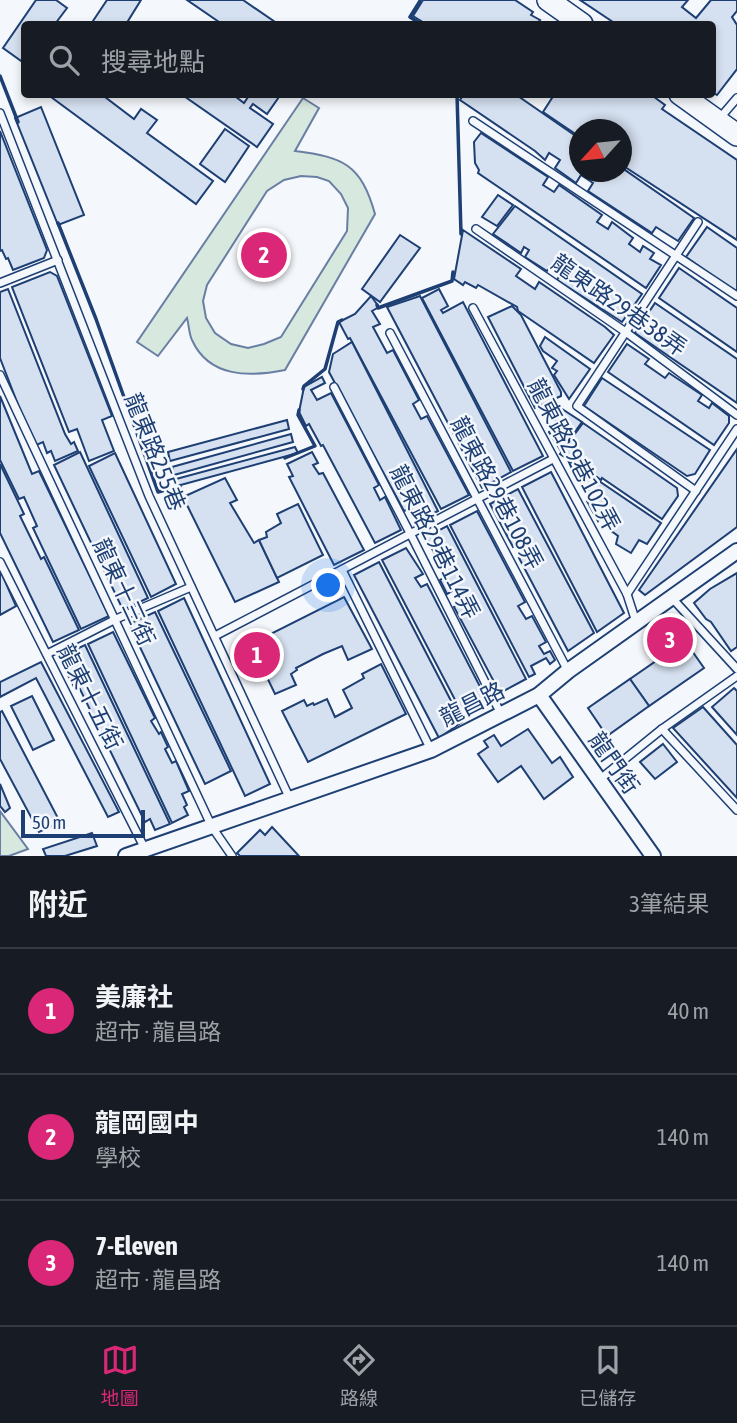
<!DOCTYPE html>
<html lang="zh-TW">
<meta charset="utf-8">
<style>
:root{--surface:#171b24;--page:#242831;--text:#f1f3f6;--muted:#9ea1a6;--line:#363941;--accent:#db2777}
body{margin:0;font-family:"Asap Condensed","Noto Sans TC",sans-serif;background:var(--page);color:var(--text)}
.compass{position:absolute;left:569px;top:119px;width:63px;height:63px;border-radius:50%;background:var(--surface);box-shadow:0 4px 10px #0003;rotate:243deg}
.scale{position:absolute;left:21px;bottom:18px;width:124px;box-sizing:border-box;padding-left:7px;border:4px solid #1d3f73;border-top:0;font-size:19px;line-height:24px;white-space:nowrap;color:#1d3f73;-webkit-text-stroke:5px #f4f7fb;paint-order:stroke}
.you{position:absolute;left:329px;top:586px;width:24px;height:24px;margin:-18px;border:5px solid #fff;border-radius:50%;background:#1a73e8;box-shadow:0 0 0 10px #1a73e833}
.badge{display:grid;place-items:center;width:46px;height:46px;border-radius:50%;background:var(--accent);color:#fff;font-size:23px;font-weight:700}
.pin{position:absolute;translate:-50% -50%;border:4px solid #fff;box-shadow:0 2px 7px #0006}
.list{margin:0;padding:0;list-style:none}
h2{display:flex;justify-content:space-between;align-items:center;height:91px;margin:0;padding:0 28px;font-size:30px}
h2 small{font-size:23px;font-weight:400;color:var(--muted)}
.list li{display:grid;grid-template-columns:46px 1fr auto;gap:21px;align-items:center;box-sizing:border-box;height:126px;padding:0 28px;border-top:2px solid var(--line)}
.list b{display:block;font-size:26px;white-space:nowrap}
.list p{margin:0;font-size:23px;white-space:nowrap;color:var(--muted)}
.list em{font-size:23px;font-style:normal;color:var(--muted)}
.icon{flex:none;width:38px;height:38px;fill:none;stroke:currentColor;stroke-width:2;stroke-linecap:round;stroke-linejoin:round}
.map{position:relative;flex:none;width:737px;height:856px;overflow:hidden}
.search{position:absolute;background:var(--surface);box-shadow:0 4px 10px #0003;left:21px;right:21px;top:21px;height:77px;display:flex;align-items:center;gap:18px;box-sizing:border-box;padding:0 24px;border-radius:7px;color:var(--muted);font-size:26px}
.sheet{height:469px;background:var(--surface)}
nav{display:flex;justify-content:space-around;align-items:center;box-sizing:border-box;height:98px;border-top:2px solid var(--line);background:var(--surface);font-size:19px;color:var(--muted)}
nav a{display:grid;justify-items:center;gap:4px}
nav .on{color:var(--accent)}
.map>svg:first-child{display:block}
.green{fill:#d7e8df;stroke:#687fa3;stroke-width:2;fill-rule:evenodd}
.building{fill:#d5e0f0;stroke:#1d3f73;stroke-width:2}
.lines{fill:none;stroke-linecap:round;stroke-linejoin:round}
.lane-casing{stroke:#1d3f73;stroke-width:10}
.street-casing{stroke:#1d3f73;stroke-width:18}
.secondary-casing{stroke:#1d3f73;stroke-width:24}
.lane{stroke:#f4f7fb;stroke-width:7}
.street{stroke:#f4f7fb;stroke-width:14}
.secondary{stroke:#f4f7fb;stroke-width:21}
.wall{stroke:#1d3f73;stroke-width:3.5}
.labels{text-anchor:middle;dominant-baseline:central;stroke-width:5;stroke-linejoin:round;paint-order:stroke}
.street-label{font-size:23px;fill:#1d3f73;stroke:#f4f7fb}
</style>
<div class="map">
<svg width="737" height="856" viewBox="0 0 737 856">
<rect width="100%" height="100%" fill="#f4f7fb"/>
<g class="green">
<path d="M303 98 319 108 295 151C343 157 361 164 375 214L285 370C250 377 209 378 192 340 189 334 189 325 187 318L158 356 137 342ZM301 176 317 177 329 181 341 194 348 208 347 231 281 337 264 344 248 348 231 344 215 333 206 318 203 301 207 285 267 191 284 180Z"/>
<path d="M0 811 28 849 9 856H0Z"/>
</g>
<g class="building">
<path d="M36 0H56L67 8 55 24H24V63L3 48Z"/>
<path d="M107 0H141L128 21 133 24H91Z"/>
<path d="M187 0H243L278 24H222Z"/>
<path d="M423 0H515L533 12 531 15 540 20 537 24H426L413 16Z"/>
<path d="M580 0H688L682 7 696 18 711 0H737V11L732 17 737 25V69L717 95 712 92V24H616Z"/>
<path d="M47 94H101L134 119 141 109 157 120 147 133 213 181 196 204Z"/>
<path d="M181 94H232L244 103 250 94H281L267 114 253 104 250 108 273 124 257 147Z"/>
<path d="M464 94H515L580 139V172H622V168L694 218 678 241 656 227 652 233 588 191 593 183 581 175 576 183 555 168 560 160 549 153 545 160 535 151 460 100Z"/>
<path d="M546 94H650L665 105 662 109 737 160V240L622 165V130H580V137L543 112 552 98Z"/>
<path d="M41 107 84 215 58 225 15 118Z"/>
<path d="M225 129 249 146 225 182 200 164Z"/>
<path d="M0 131 47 250 44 258 13 270 8 258 6 259 2 250 0 251Z"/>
<path d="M481 133 548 177 543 185 554 192 559 185 602 215 597 222 608 229 612 222 633 238 629 244 640 252 643 246 654 253 650 259 661 265 646 288 478 173 479 170 475 163 474 142Z"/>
<path d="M498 195 513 205 497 226 482 217Z"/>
<path d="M515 206 642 294 622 322 557 280 562 272 551 265 547 271 525 257 529 250 524 247 521 253 493 234Z"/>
<path d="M707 227 737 248V293L686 257Z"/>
<path d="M463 230 521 269 516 276 535 289 539 282 605 327 614 335 594 363 518 311 517 307 478 285 476 288 465 282 463 285 454 279Z"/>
<path d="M400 235 420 248 380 302 362 289Z"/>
<path d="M679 268 737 308V352L659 298Z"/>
<path d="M50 272 57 276 112 416 102 420 114 451 89 461 77 429 69 432 12 287Z"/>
<path d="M8 289 65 434 71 444 74 442 78 451 55 461 51 451 47 453 43 442 34 446 0 358V292Z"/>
<path d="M439 289 448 306 441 310 443 313 463 302 543 456 513 471 422 298Z"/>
<path d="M371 296 379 307 372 311 380 324 373 327 387 353 393 350 419 400 413 404 421 419 427 416 469 495 441 509 350 338 348 339 339 322 355 314Z"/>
<path d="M420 296 511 472 482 488 387 307Z"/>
<path d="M655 303 737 359V403L635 333Z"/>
<path d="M512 306 521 315 561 392V396L535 408 488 317Z"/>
<path d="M545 337 590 369 569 399 554 375 557 371 552 368 557 361 543 351 540 346Z"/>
<path d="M352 342 438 511 418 521 411 508 404 511 329 372 333 354Z"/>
<path d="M627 344 649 359 645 364 665 378 669 373 702 395 698 401 709 408 712 403 729 416V423L714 445 608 372Z"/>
<path d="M322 377 325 383 311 390 317 400 331 393 379 485 374 488 380 500 385 497 401 530 375 543 323 445 321 446 309 424 306 426 299 412 304 387Z"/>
<path d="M602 378 710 450 695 474 687 476 584 406Z"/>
<path d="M0 396 32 474 39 471 109 616 81 629 33 528 37 526 24 497 19 499 0 460Z"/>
<path d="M553 403 582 422 561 451 549 432 557 422 546 414Z"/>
<path d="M287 420 289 429 170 461 168 452Z"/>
<path d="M583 423 677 488 678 496 662 519 602 478 601 480 586 469 585 471 560 454Z"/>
<path d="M291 434 293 442 174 475 172 467Z"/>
<path d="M295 447 298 453 177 486 176 479Z"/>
<path d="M737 449V527L645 595 639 590Z"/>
<path d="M80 452 148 598 123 610 54 465Z"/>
<path d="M312 452 318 463 313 465 319 474 323 473 364 550 334 565 289 477 293 476 287 464Z"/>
<path d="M115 453 176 584 151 597 89 466Z"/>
<path d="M568 460 661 523 647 544 639 540 631 553 616 544 618 536 610 530 614 524 601 516 598 521 587 501 593 493 578 482Z"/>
<path d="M0 464 24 514 20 516 41 559 44 557 79 630 53 642 0 533Z"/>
<path d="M551 472 624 613 597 632 522 487Z"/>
<path d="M225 478 237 500 230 503 254 543 259 540 279 582 235 602 183 497Z"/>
<path d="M518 489 594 633 568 651 519 558 525 555 519 544 513 547 490 504Z"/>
<path d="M298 504 323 555 277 578 259 540 267 537 266 532 281 523 277 514Z"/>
<path d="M477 511 525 602 518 606 526 619 532 616 546 642 539 646 544 654 550 651 555 660 550 664 546 658 531 666 535 674 529 677 450 525Z"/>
<path d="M447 526 526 679 500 693 454 607 461 603 454 590 447 594 440 580 446 576 426 537Z"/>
<path d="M406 548 423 574 415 578 421 587 427 584 489 704 464 717 382 560Z"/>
<path d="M379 562 462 722 439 738 354 575Z"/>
<path d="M0 570 16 606 0 615Z"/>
<path d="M737 573V647L731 651 711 622 706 619 694 603 710 589Z"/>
<path d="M344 597 372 649 348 660 342 646 323 654 296 668 297 670 291 674 296 685 275 694 251 644Z"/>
<path d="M184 598 270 784 245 796 158 611Z"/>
<path d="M155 612 231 771 205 784 129 624Z"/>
<path d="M113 632 155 718 151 721 159 734 161 732 168 747 165 749 172 763 176 761 189 791 182 794 187 805 184 807 188 815 172 823 88 644Z"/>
<path d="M685 641 704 668 649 706 630 679Z"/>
<path d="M85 645 170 824 155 830 150 819 145 822 78 685 74 687 59 657Z"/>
<path d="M41 662 119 812 108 817 36 678 0 697V682Z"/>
<path d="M381 664 406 714 308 762 282 711 304 700 307 706 313 703 314 705 327 699 335 717 352 708 343 690 364 678 362 674Z"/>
<path d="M630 679 649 706 607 736 588 708Z"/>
<path d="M734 688 737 691V735L712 707Z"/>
<path d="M32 696 54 740 33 750 11 706Z"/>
<path d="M703 707 737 745V798L673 728Z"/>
<path d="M2 711 60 822 39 832 0 759V712Z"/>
<path d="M528 729 552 763 560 757 573 777 544 799 521 766 498 782 478 754 488 747 484 741 494 735 501 746Z"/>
<path d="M663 744 677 762 655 779 640 762Z"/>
<path d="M0 784 10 808 5 812 0 806Z"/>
<path d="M272 827 299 856H240L237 853 260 830 265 835Z"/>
<path d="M92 833 97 846 65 856H46L43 849Z"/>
</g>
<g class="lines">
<defs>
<g id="lane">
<path d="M0 113 149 496 290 799"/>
<path d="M719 119 737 98"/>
<path d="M473 121 737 296"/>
<path d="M476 229 627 333 737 415"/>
<path d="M0 283 58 260"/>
<path d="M473 308 627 594 636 622"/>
<path d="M390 333 568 671"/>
<path d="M0 375 212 827 232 856"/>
<path d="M334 387 411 535 501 714"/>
<path d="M696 491 577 406 698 222"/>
<path d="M0 562 145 849"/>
<path d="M342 570 431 750"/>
<path d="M627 594 737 429"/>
<path d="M672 598 737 669"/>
<path d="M215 636 553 459"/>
<path d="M47 654 116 619 191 587"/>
<path d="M662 729 737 810"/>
<path d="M599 780 662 729 737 676"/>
</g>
<g id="street">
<path d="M539 695 653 856"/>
<path d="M126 856 431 750 539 695 568 671 737 551"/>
</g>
<g id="secondary">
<path d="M548 0 582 24"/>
<path d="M680 94 737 135"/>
</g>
</defs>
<use href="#lane" class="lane-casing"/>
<use href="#street" class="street-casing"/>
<use href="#secondary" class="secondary-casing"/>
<use href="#lane" class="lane"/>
<use href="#street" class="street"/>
<use href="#secondary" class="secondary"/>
<g class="wall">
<path d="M420 1 410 17 421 24"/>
<path d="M0 76 18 122"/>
<path d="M457 94 461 234"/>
<path d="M58 223 96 319 158 492 180 486"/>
<path d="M377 305 378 308 452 281 453 272"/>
<path d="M303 389 304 386 325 369 338 322 342 320"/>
<path d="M285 458 315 446 298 415 299 410"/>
</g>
</g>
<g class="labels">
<g class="street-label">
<text transform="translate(619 305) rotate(35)">龍東路29巷38弄</text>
<text transform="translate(155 452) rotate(68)">龍東路255巷</text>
<text transform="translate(574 455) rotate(62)">龍東路29巷102弄</text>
<text transform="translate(497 493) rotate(62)">龍東路29巷108弄</text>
<text transform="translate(435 542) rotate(63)">龍東路29巷114弄</text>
<text transform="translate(124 592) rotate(65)">龍東十三街</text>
<text transform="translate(90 697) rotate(63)">龍東十五街</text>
<text transform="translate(472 704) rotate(-27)">龍昌路</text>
<text transform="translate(614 763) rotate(55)">龍門街</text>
</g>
</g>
</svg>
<svg class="compass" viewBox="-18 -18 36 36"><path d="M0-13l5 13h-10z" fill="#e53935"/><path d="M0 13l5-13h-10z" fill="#9ea1a6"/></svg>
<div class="scale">50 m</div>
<div class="you"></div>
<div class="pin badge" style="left:257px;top:655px">1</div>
<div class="pin badge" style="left:264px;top:255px">2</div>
<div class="pin badge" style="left:670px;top:640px">3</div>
<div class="search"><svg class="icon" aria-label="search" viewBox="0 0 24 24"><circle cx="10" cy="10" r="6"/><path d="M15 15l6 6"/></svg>搜尋地點</div>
</div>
<section class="sheet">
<h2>附近<small>3筆結果</small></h2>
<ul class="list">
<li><span class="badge">1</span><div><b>美廉社</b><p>超市 · 龍昌路</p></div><em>40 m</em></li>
<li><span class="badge">2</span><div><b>龍岡國中</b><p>學校</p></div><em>140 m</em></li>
<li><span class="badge">3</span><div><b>7-Eleven</b><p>超市 · 龍昌路</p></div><em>140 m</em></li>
</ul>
</section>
<nav>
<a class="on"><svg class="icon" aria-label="map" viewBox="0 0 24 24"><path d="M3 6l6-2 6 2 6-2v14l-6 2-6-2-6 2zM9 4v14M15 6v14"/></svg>地圖</a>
<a><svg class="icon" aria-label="directions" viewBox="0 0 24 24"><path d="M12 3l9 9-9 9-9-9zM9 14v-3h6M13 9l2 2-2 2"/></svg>路線</a>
<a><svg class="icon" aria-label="saved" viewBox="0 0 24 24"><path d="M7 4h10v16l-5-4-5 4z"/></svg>已儲存</a>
</nav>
